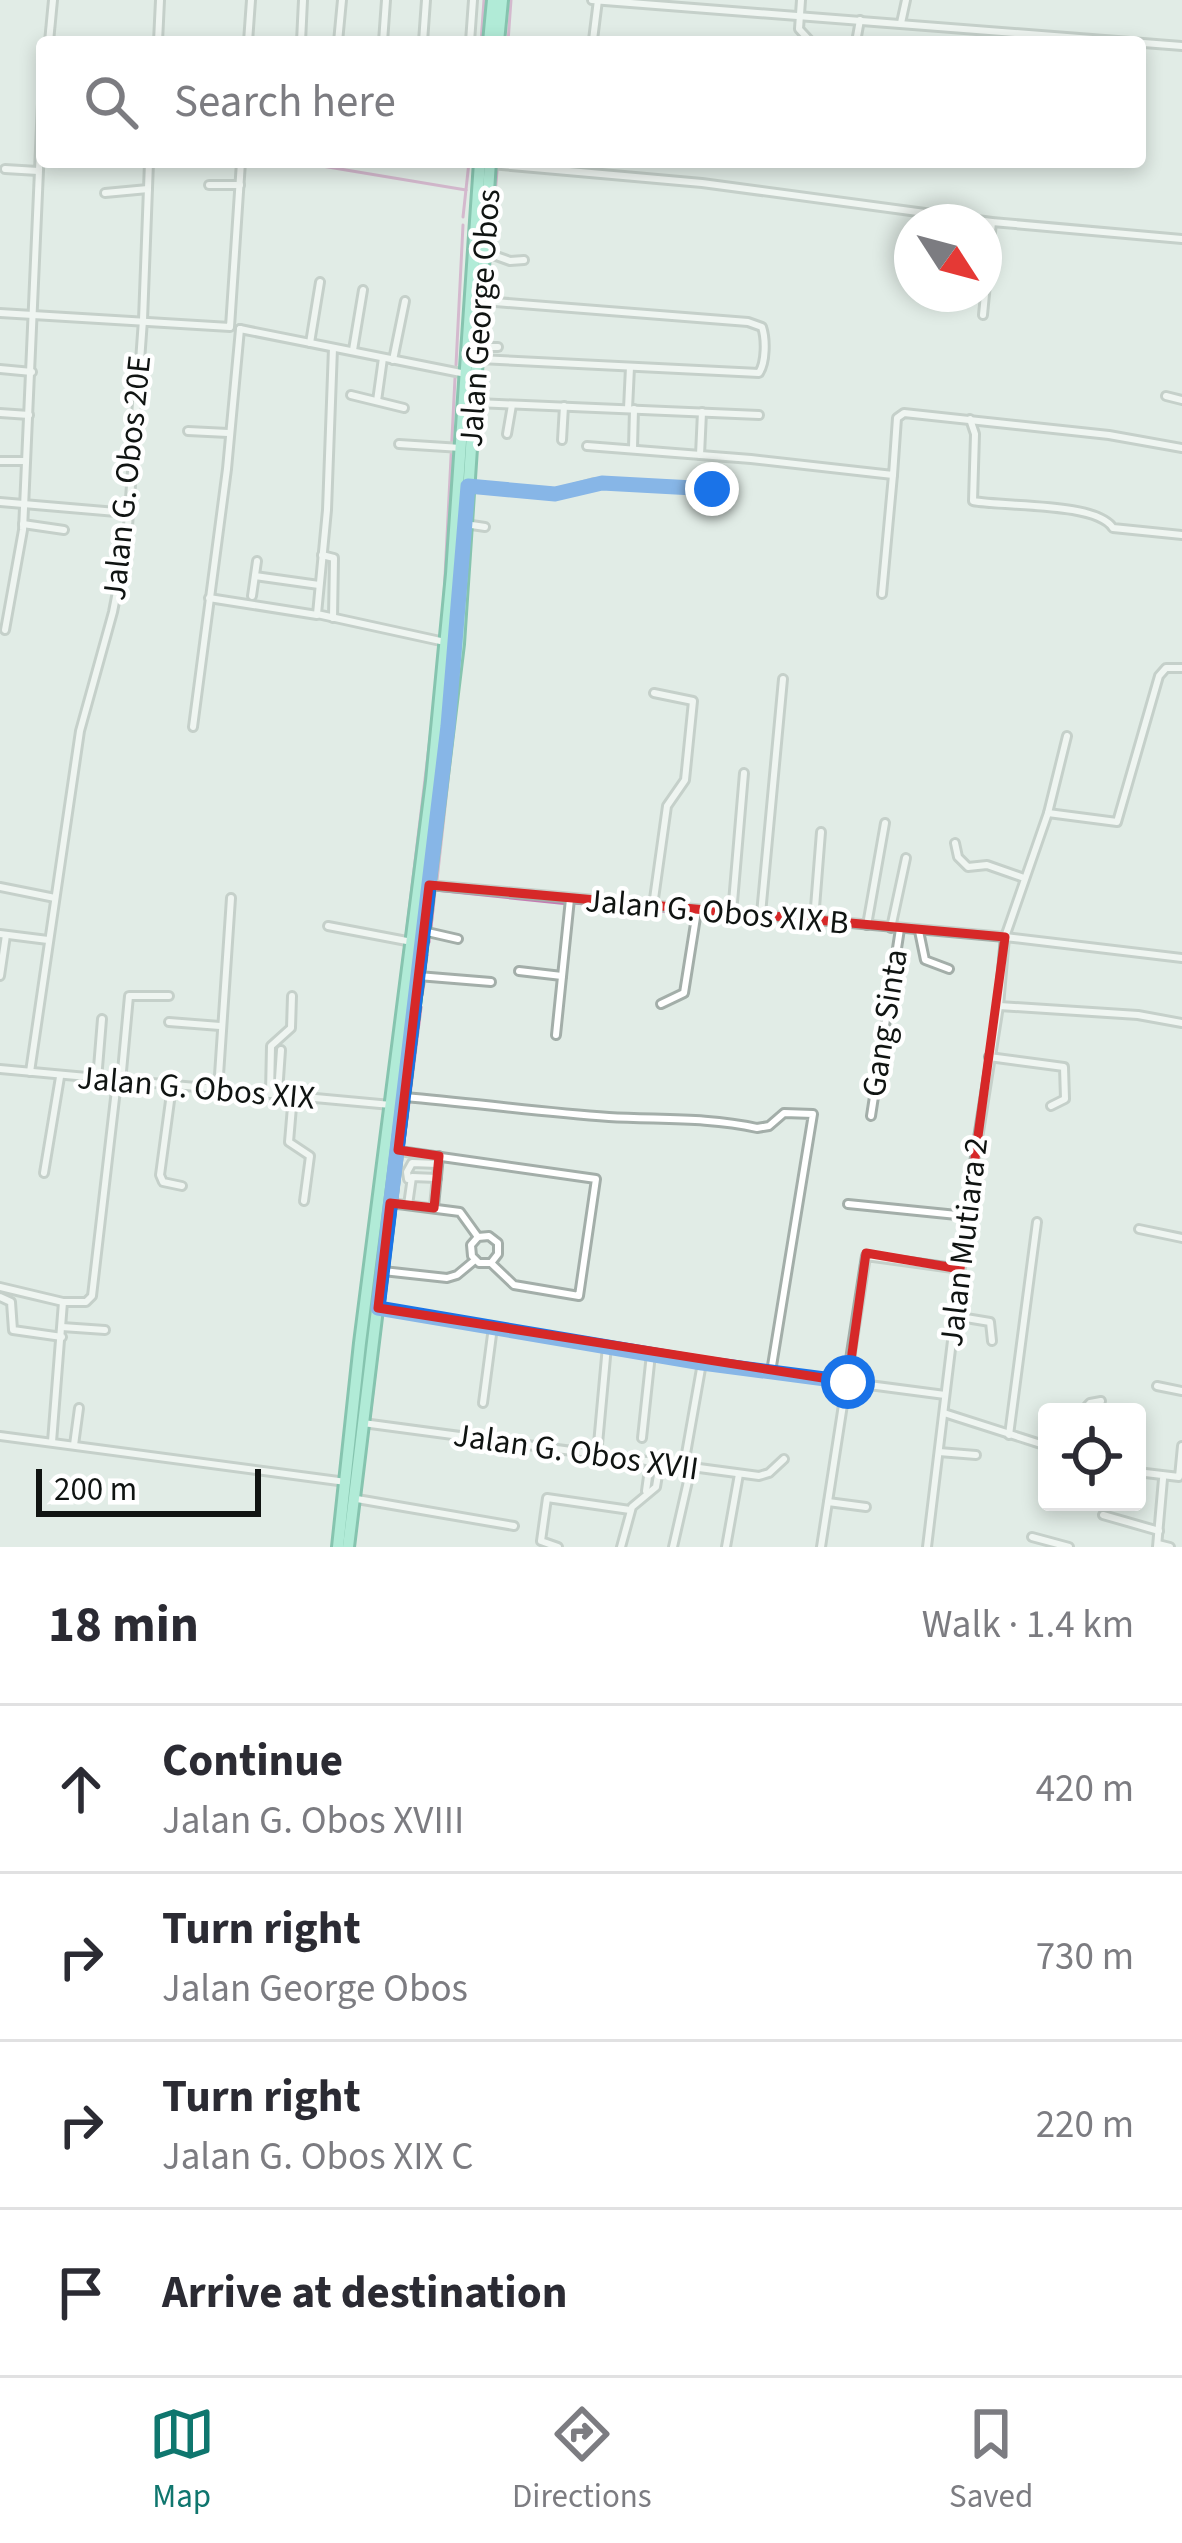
<!DOCTYPE html>
<meta charset="utf-8">
<style>
:root{--surface:#fff;--page:#f2f2f3;--text:#2b2b33;--muted:#7c7c81;--line:#e1e1e2;--accent:#0f766e}
body{margin:0;font-family:"Source Sans 3",sans-serif;background:var(--page);color:var(--text)}
.controls{position:absolute;right:36px;bottom:36px;display:grid;overflow:hidden;border-radius:12px;box-shadow:0 6px 18px #0003}
.controls button{width:108px;height:108px;display:grid;place-items:center;padding:0;border:0;border-bottom:3px solid var(--line);background:var(--surface);color:var(--text);font:60px sans-serif}
.compass{position:absolute;left:894px;top:204px;width:108px;height:108px;border-radius:50%;background:var(--surface);box-shadow:0 6px 18px #0003;rotate:126deg}
.scale{position:absolute;left:36px;bottom:30px;width:225px;box-sizing:border-box;padding-left:12px;border:6px solid #101412;border-top:0;font-size:33px;line-height:42px;white-space:nowrap;color:#101412;-webkit-text-stroke:9px #fff;paint-order:stroke}
.stop{position:absolute;width:36px;height:36px;margin:-27px;border:9px solid #1a73e8;border-radius:50%;background:#fff}
.stop.end{background:#1a73e8;border-color:#fff;box-shadow:0 3px 12px #0008}
.list{margin:0;padding:0;list-style:none}
h2{display:flex;justify-content:space-between;align-items:center;height:156px;margin:0;padding:0 48px;font-size:51px}
h2 small{font-size:39px;font-weight:400;color:var(--muted)}
.list li{display:grid;grid-template-columns:78px 1fr auto;gap:36px;align-items:center;box-sizing:border-box;height:168px;padding:0 48px;border-top:3px solid var(--line)}
.list b{display:block;font-size:45px;white-space:nowrap}
.list p{margin:0;font-size:39px;white-space:nowrap;color:var(--muted)}
.list em{font-size:39px;font-style:normal;color:var(--muted)}
.icon{flex:none;width:66px;height:66px;fill:none;stroke:currentColor;stroke-width:2;stroke-linecap:round;stroke-linejoin:round}
.map{position:relative;flex:none;width:1182px;height:1547px;overflow:hidden}
.search{position:absolute;background:var(--surface);box-shadow:0 6px 18px #0003;left:36px;right:36px;top:36px;height:132px;display:flex;align-items:center;gap:30px;box-sizing:border-box;padding:0 42px;border-radius:12px;color:var(--muted);font-size:45px}
.sheet{height:828px;background:var(--surface)}
nav{display:flex;justify-content:space-around;align-items:center;box-sizing:border-box;height:168px;border-top:3px solid var(--line);background:var(--surface);font-size:33px;color:var(--muted)}
nav a{display:grid;justify-items:center;gap:6px}
nav .on{color:var(--accent)}
.map>svg:first-child{display:block}
.lines{fill:none;stroke-linecap:round;stroke-linejoin:round}
.stream{stroke:#c47bb2;stroke-width:3}
.minor-casing{stroke:#a3aea9;stroke-width:12}
.primary-casing{stroke:#17936d;stroke-width:16}
.minor{stroke:#fff;stroke-width:6}
.primary{stroke:#76e8c5;stroke-width:10}
.route{stroke:#1a73e8;stroke-width:15}
.marked{fill:none;stroke:#d62828;stroke-width:9;stroke-linejoin:round}
.labels{text-anchor:middle;dominant-baseline:central;stroke-width:9;stroke-linejoin:round;paint-order:stroke}
.street-label{font-size:33px;fill:#101412;stroke:#fff}
</style>
<div class="map">
<svg width="1182" height="1547" viewBox="0 0 1182 1547">
<rect width="100%" height="100%" fill="#e1ece6"/>
<g class="lines">
<g class="stream">
<path d="M481 42 484 0"/>
<path d="M508 42 511 0"/>
<path d="M298 162 466 190"/>
<path d="M463 217 469 162"/>
<path d="M491 246 497 171"/>
<path d="M488 295 490 259"/>
<path d="M484 341 487 308"/>
<path d="M456 365 463 225"/>
<path d="M480 387 482 365"/>
<path d="M443 616 455 378"/>
<path d="M437 880 453 735"/>
<path d="M574 903 695 914"/>
<path d="M431 927 435 890 569 904"/>
<path d="M429 942V939"/>
<path d="M425 970 427 955"/>
<path d="M422 995 424 983"/>
<path d="M397 1198 421 1007"/>
<path d="M384 1302 395 1210"/>
<path d="M370 1417 382 1315"/>
<path d="M345 1438 435 697"/>
<path d="M360 1493 368 1430"/>
<path d="M354 1540 359 1505"/>
</g>
<defs>
<g id="minor">
<path d="M592 0 1182 46"/>
<path d="M801 0 799 29 811 42"/>
<path d="M901 23 906 0"/>
<path d="M593 40 598 0"/>
<path d="M49 42 53 0"/>
<path d="M158 42 160 0"/>
<path d="M248 42 251 0"/>
<path d="M301 42 303 0"/>
<path d="M338 42 342 0"/>
<path d="M383 42 386 0"/>
<path d="M423 42 426 0"/>
<path d="M470 42 473 0"/>
<path d="M856 42 860 20"/>
<path d="M490 164 702 183 992 222 1182 239"/>
<path d="M5 169 38 171"/>
<path d="M209 185H240"/>
<path d="M105 193 148 189"/>
<path d="M485 252 510 261 524 260"/>
<path d="M0 313 230 327 241 162"/>
<path d="M983 315 992 222"/>
<path d="M240 329 466 374"/>
<path d="M310 343 320 282"/>
<path d="M478 347H498"/>
<path d="M333 348 327 510 317 614 445 642"/>
<path d="M353 350 363 290"/>
<path d="M479 359 759 373C766 362 766 339 762 327L748 322 483 301"/>
<path d="M393 360 405 301"/>
<path d="M0 369 32 372"/>
<path d="M351 395 404 408"/>
<path d="M1166 396 1182 400"/>
<path d="M377 401 383 358"/>
<path d="M476 403 759 415"/>
<path d="M628 409 630 367"/>
<path d="M0 413 29 415"/>
<path d="M970 419 975 434 973 501C1005 507 1096 502 1113 528L1182 535"/>
<path d="M188 431 228 433"/>
<path d="M507 434 512 405"/>
<path d="M562 440 564 406"/>
<path d="M399 444 461 448"/>
<path d="M587 446 751 459 893 475 897 418 904 413 1109 435 1182 448"/>
<path d="M633 448 634 409"/>
<path d="M700 455 702 412"/>
<path d="M0 461H26"/>
<path d="M468 486 555 494 594 483 712 489"/>
<path d="M0 502 128 513"/>
<path d="M23 524 64 530"/>
<path d="M465 524 485 527"/>
<path d="M322 555 334 558 333 618"/>
<path d="M255 576 319 585"/>
<path d="M882 594 893 475"/>
<path d="M252 596 257 561"/>
<path d="M209 598 317 615"/>
<path d="M5 630 23 530 42 103"/>
<path d="M193 727 227 469 240 329"/>
<path d="M1048 813 1117 822 1159 676 1166 668H1182"/>
<path d="M955 843 958 857 968 867 987 865 1024 878"/>
<path d="M429 885 1005 937 1182 958"/>
<path d="M0 887 55 898"/>
<path d="M653 906 667 806 685 780 693 701 654 693"/>
<path d="M732 914 744 773"/>
<path d="M761 914 783 679"/>
<path d="M814 920 821 832"/>
<path d="M867 925 885 823"/>
<path d="M328 926 412 942"/>
<path d="M891 928 906 858"/>
<path d="M423 931 458 939"/>
<path d="M919 931 925 960 949 969"/>
<path d="M0 934 48 940"/>
<path d="M519 971 562 976"/>
<path d="M0 976 6 935"/>
<path d="M418 976 491 982"/>
<path d="M661 1004 684 993 697 911"/>
<path d="M999 1006 1138 1015 1182 1023"/>
<path d="M169 1022 220 1026"/>
<path d="M556 1035 570 899"/>
<path d="M989 1057 1064 1067 1065 1099 1051 1106"/>
<path d="M0 1069 391 1105"/>
<path d="M30 1072 80 731 113 612 127 540 143 320 149 162"/>
<path d="M97 1080 102 1019"/>
<path d="M121 1082 129 996H169"/>
<path d="M172 1086 160 1175 163 1182 182 1186"/>
<path d="M218 1090 231 898"/>
<path d="M270 1093 271 1046 291 1028 292 996"/>
<path d="M278 1093 281 1050"/>
<path d="M293 1095 289 1142 310 1156 304 1201"/>
<path d="M405 1097C473 1103 541 1112 609 1117 659 1120 707 1117 757 1128L769 1126 784 1113 813 1114 771 1372"/>
<path d="M871 1116 900 929"/>
<path d="M399 1151 596 1179 579 1296 514 1285 491 1263H479L472 1256 471 1245 478 1237 489 1236 498 1243V1254L491 1263"/>
<path d="M44 1173 60 1077"/>
<path d="M408 1179 407 1172 412 1163 438 1164"/>
<path d="M390 1203 460 1212 478 1237"/>
<path d="M848 1204 967 1216"/>
<path d="M408 1205 412 1177 437 1178"/>
<path d="M434 1206 439 1156"/>
<path d="M1139 1229 1182 1238"/>
<path d="M383 1271 447 1278 457 1275 475 1260"/>
<path d="M0 1287 63 1302H86L92 1296 117 1081"/>
<path d="M0 1297 11 1302 13 1330 62 1337"/>
<path d="M379 1308 702 1363 945 1395"/>
<path d="M954 1316 990 1322 992 1341"/>
<path d="M62 1327 105 1330"/>
<path d="M1157 1386 1182 1391"/>
<path d="M483 1403 493 1327"/>
<path d="M1082 1412 1090 1403 1101 1401"/>
<path d="M944 1413 1047 1446"/>
<path d="M363 1423 759 1476 769 1473 784 1459"/>
<path d="M1009 1435 1037 1222"/>
<path d="M0 1436 346 1482"/>
<path d="M642 1438 651 1354"/>
<path d="M52 1442 63 1302"/>
<path d="M74 1445 79 1408"/>
<path d="M939 1452 976 1455"/>
<path d="M597 1455 607 1346"/>
<path d="M684 1465 702 1363"/>
<path d="M1137 1472 1179 1477 1182 1446"/>
<path d="M646 1491 650 1462"/>
<path d="M357 1499 514 1526"/>
<path d="M828 1502 866 1507"/>
<path d="M1103 1515 1159 1531"/>
<path d="M1032 1537 1069 1547"/>
<path d="M1158 1544 1170 1547"/>
<path d="M558 1547 541 1541 547 1498 630 1510"/>
<path d="M621 1547 632 1507 656 1487 660 1463"/>
<path d="M673 1547 691 1468"/>
<path d="M726 1547 739 1474"/>
<path d="M821 1547 866 1256 960 1269"/>
<path d="M927 1547 972 1176 999 1006 1005 937 1048 813 1067 736"/>
<path d="M1157 1547 1163 1479"/>
</g>
<g id="primary">
<path d="M489 42 493 0"/>
<path d="M498 42 502 0"/>
<path d="M338 1547 360 1343 432 781 452 574 480 162"/>
<path d="M348 1547 458 644 490 162"/>
</g>
</defs>
<use href="#minor" class="minor-casing"/>
<use href="#primary" class="primary-casing"/>
<use href="#minor" class="minor"/>
<use href="#primary" class="primary"/>
</g>
<g class="lines">
<path class="route" d="M712 489 602 483 555 494 468 486 448 726 378 1308 702 1363 848 1382"/>
</g>
<path d="M0 0H1182V1547H0ZM429 885 1005 937 960 1269 866 1253 848 1382 378 1308 390 1203 434 1208 439 1156 398 1150Z" fill="#e1ece6" fill-opacity=".55" fill-rule="evenodd"/>
<path class="marked" d="M429 885 1005 937 960 1269 866 1253 848 1382 378 1308 390 1203 434 1208 439 1156 398 1150Z"/>
<g class="labels">
<g class="street-label">
<text transform="translate(480 318) rotate(-86)">Jalan George Obos</text>
<text transform="translate(127 478) rotate(-84)">Jalan G. Obos 20E</text>
<text transform="translate(717 912) rotate(5)">Jalan G. Obos XIX B</text>
<text transform="translate(885 1023) rotate(-81)">Gang Sinta</text>
<text transform="translate(196 1088) rotate(5)">Jalan G. Obos XIX</text>
<text transform="translate(964 1242) rotate(-83)">Jalan Mutiara 2</text>
<text transform="translate(576 1452) rotate(8)">Jalan G. Obos XVII</text>
</g>
</g>
</svg>
<div class="controls">
<button><svg class="icon" aria-label="locate" viewBox="0 0 24 24"><circle cx="12" cy="12" r="6"/><path d="M12 2v4M12 18v4M2 12h4M18 12h4"/></svg></button>
</div>
<svg class="compass" viewBox="-18 -18 36 36"><path d="M0-13l5 13h-10z" fill="#e53935"/><path d="M0 13l5-13h-10z" fill="#7c7c81"/></svg>
<div class="scale">200 m</div>
<div class="stop" style="left:848px;top:1382px"></div>
<div class="stop end" style="left:712px;top:489px"></div>
<div class="search"><svg class="icon" aria-label="search" viewBox="0 0 24 24"><circle cx="10" cy="10" r="6"/><path d="M15 15l6 6"/></svg>Search here</div>
</div>
<section class="sheet">
<h2>18 min<small>Walk · 1.4 km</small></h2>
<ul class="list">
<li><svg class="icon" aria-label="ahead" viewBox="0 0 24 24"><path d="M12 20V5M6 11l6-6 6 6"/></svg><div><b>Continue</b><p>Jalan G. Obos XVIII</p></div><em>420 m</em></li>
<li><svg class="icon" aria-label="right" viewBox="0 0 24 24"><path d="M7 20v-9h11M14 6l5 5-5 5"/></svg><div><b>Turn right</b><p>Jalan George Obos</p></div><em>730 m</em></li>
<li><svg class="icon" aria-label="right" viewBox="0 0 24 24"><path d="M7 20v-9h11M14 6l5 5-5 5"/></svg><div><b>Turn right</b><p>Jalan G. Obos XIX C</p></div><em>220 m</em></li>
<li><svg class="icon" aria-label="arrive" viewBox="0 0 24 24"><path d="M6 21V4h12l-3 4 3 4H6"/></svg><div><b>Arrive at destination</b></div></li>
</ul>
</section>
<nav>
<a class="on"><svg class="icon" aria-label="map" viewBox="0 0 24 24"><path d="M3 6l6-2 6 2 6-2v14l-6 2-6-2-6 2zM9 4v14M15 6v14"/></svg>Map</a>
<a><svg class="icon" aria-label="directions" viewBox="0 0 24 24"><path d="M12 3l9 9-9 9-9-9zM9 14v-3h6M13 9l2 2-2 2"/></svg>Directions</a>
<a><svg class="icon" aria-label="saved" viewBox="0 0 24 24"><path d="M7 4h10v16l-5-4-5 4z"/></svg>Saved</a>
</nav>
